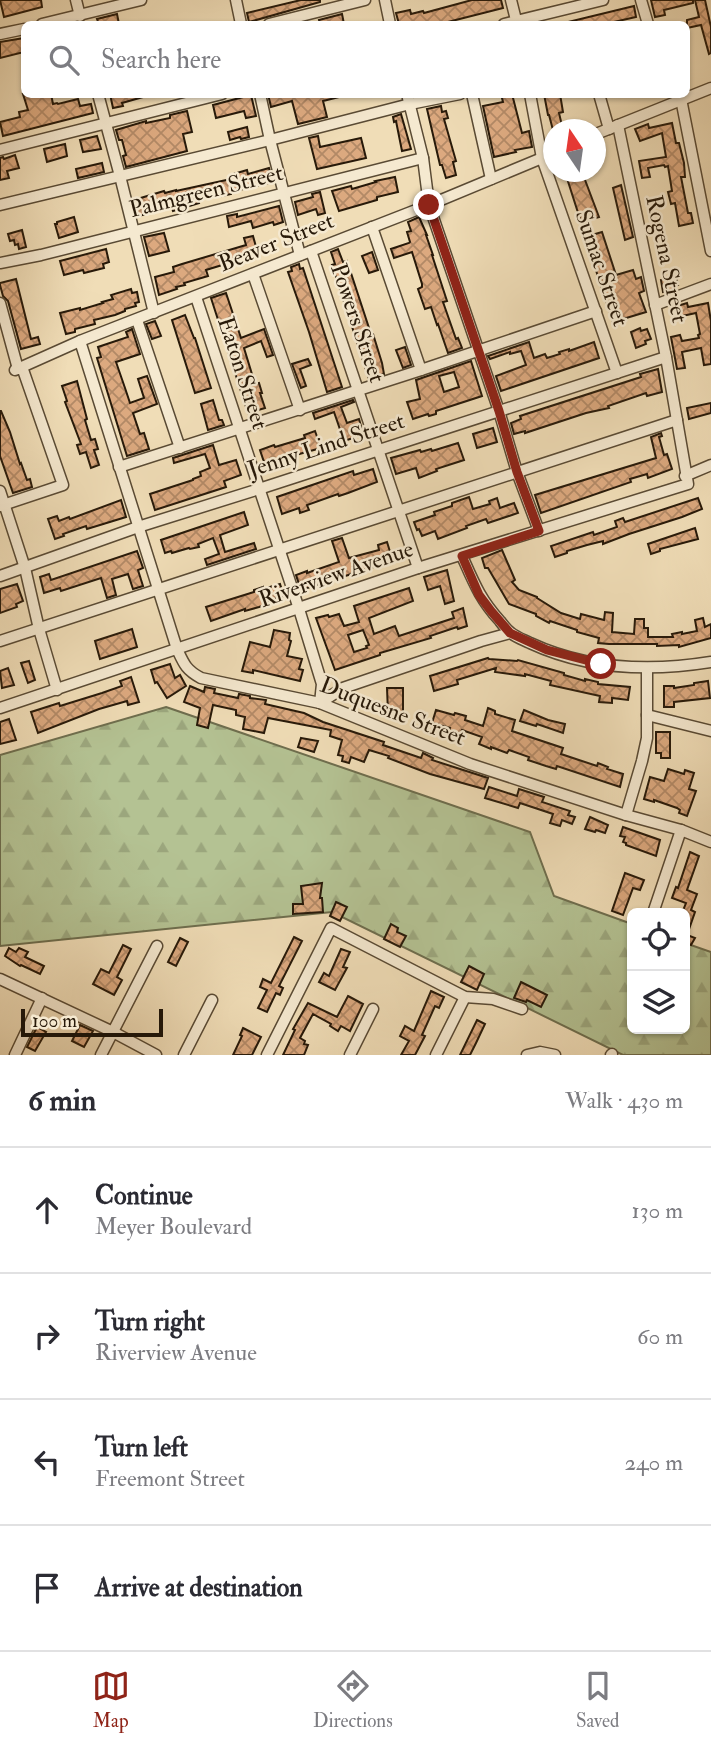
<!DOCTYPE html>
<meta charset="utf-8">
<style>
:root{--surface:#fff;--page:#f2f2f3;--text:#2b2b33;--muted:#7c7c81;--line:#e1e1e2;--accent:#8f2418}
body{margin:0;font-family:"IM FELL Double Pica",serif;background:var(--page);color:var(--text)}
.controls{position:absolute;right:21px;bottom:21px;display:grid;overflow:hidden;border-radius:10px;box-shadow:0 2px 5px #0004}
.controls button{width:63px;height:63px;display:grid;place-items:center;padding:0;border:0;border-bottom:2px solid var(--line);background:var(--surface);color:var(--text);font:35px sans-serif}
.compass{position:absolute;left:543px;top:119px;width:63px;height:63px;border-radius:50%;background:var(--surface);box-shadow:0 2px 5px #0004;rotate:347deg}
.scale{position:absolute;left:21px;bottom:18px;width:142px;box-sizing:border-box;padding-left:7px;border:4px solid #271909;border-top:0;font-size:19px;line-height:24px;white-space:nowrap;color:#271909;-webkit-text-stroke:5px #f5e9d0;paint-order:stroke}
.stop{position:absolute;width:21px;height:21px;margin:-16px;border:5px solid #8f2418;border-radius:50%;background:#fff}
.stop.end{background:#8f2418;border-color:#fff;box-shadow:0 2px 7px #0008}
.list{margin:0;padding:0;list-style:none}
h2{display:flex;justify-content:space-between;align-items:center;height:91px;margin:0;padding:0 28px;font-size:30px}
h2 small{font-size:23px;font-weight:400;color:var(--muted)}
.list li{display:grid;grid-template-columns:46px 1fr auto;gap:21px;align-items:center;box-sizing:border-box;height:126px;padding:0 28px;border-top:2px solid var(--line)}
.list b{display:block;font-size:26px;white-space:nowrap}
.list p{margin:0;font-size:23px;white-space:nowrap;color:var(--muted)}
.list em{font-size:23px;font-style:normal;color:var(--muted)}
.icon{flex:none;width:38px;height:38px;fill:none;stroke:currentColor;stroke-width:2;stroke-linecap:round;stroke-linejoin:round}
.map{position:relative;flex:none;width:711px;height:1055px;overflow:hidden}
.search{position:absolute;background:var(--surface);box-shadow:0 2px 5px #0004;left:21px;right:21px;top:21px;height:77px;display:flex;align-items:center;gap:18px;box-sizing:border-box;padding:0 24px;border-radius:10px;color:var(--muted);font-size:26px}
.sheet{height:595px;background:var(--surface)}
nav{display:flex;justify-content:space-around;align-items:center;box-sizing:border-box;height:98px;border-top:2px solid var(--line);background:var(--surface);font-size:19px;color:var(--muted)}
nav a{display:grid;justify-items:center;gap:4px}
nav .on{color:var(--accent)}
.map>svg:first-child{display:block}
.forest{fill:url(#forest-firs);stroke:#6e6e4e;stroke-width:2}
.building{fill:url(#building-cross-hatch);stroke:#271909;stroke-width:2;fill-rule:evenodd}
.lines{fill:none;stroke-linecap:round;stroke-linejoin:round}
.minor-casing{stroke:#594a34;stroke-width:13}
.minor{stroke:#f5e9d0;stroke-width:10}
.route{stroke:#8f2418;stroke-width:9}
.labels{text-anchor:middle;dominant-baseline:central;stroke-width:5;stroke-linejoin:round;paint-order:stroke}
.street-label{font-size:23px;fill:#271909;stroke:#f5e9d0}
</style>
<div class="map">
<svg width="711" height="1055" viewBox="0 0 711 1055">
<defs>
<pattern id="forest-firs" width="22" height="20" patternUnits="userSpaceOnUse" patternTransform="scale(1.75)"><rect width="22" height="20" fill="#b4c293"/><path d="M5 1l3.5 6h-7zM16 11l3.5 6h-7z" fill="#9ba67d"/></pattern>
<pattern id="building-cross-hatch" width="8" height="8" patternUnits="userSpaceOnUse" patternTransform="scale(1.75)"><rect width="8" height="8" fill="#dca97f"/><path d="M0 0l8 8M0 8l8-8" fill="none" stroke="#b28966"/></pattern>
</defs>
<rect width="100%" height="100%" fill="#f0ddb7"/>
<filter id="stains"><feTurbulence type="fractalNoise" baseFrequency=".00286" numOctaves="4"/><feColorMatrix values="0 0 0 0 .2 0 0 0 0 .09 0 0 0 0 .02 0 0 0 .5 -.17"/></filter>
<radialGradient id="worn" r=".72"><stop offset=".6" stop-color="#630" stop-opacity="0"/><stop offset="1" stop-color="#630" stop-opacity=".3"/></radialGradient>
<path class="forest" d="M166 707 530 832 554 896 632 924V1029H685V943L711 952V1055H623L332 912 0 946V755Z"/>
<g class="building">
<path d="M0 0H41L42 7 4 17Z"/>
<path d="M301 0H320V2L249 22 247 13Z"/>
<path d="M472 0H501L503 8 440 24H399L396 13 410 10 411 14 423 11 424 13Z"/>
<path d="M651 0H693V3L664 10 665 15 655 17Z"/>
<path d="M695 0H705L711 27V53L709 54 701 25 687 28V20L699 17Z"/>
<path d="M634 6 636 17 605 24H568V22Z"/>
<path d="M117 14 119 24H99L97 19Z"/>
<path d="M342 14 344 24H320L319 20Z"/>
<path d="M24 38V52L0 58V42Z"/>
<path d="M23 94H51L53 104 57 103 58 104 78 99 80 106 91 104 93 113 3 136 0 122 20 117 19 112 28 110Z"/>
<path d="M110 94H142L143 97 122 103 123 106 113 108Z"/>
<path d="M268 94H338L339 97 323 101 327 117 298 124 292 101 271 107Z"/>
<path d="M501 94H512L522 133 529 131 532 147 515 150 516 152 494 157 483 106 503 102Z"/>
<path d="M544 94H560L563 112 559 113 563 130H553L549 115H548Z"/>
<path d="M251 95 256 116 246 118 244 111 216 118 213 105Z"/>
<path d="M441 106 442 112 446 111 448 118 444 119 456 161 453 162 456 175 446 178 442 165H440L427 109Z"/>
<path d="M187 111 192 132 183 134 187 151 126 167 123 156 126 155 122 140H119L116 130 146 121V123L170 118V115Z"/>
<path d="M401 114 411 149 402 151 396 121 394 122 393 117Z"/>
<path d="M672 123 676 143H679L684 163 685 177H681L688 213H691L693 223 679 226 675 203 671 204 668 192 672 191 668 166 665 167 664 165 648 168 650 177 642 178 639 161 666 157 662 133 640 141 635 129 648 124 649 128Z"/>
<path d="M247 127 249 137 241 139 240 137 230 140 228 132Z"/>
<path d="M97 136 101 149 83 152 80 140Z"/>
<path d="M318 136 320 147 361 138 366 158 317 169 309 138Z"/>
<path d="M65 144 67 156 47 162 44 149Z"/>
<path d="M15 155 19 168 7 171 9 178 0 180V158L3 157 4 159Z"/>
<path d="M102 163 104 172 78 178 76 169Z"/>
<path d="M269 168 273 182 231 192V194L222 196V193L198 199 199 203 173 211 172 208 138 216 134 200 164 191 165 193 176 190V191L231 179 230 175 247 170 248 174Z"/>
<path d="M565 172H582L599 217 581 222Z"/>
<path d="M395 177 398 192 377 197V200L339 211 332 191 351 186 352 189 376 182 375 181Z"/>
<path d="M621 185 633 237 625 240 613 188Z"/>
<path d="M320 192 325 213 318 215 316 209 298 215 295 202 313 197 312 194Z"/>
<path d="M279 206 283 222 274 225 273 222 253 228 251 221 229 227 227 216 237 214V217Z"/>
<path d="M74 217 78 232 59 238 55 224H57V222Z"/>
<path d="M419 217 427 235H426L433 255H432L447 301 443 302 456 339 458 338 462 348 448 353 438 324 437 325 431 307 425 309 418 289 422 287V284L412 252 394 258 391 249 409 243 410 242 407 232 411 231 408 222Z"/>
<path d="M22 230 26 247 19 249 18 244 15 245 14 240 10 241 8 234Z"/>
<path d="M602 232 616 275 633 270 636 279 641 277 644 291 639 293 646 312 613 322 585 237Z"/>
<path d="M164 233 169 251 149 256 144 237Z"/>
<path d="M253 236 258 254 206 270 208 276 184 283 185 285 176 287 177 289 159 295 155 277 174 272 173 267 182 264 246 245 244 238Z"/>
<path d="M106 249 109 262 103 264 104 268 84 273 83 270 64 275 60 261Z"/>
<path d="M338 249 343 262 347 261 371 334H373L382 363 384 374 369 379 332 265 335 264 331 252Z"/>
<path d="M372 252 378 270 369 273 362 256Z"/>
<path d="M299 264 300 269 303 268 342 387 327 392 309 332 288 272 292 271 291 267Z"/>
<path d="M676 277 678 285 673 286 674 289 663 292 661 280Z"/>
<path d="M16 279 31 339 38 337 40 344 21 349 8 301 3 296 0 285V283Z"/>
<path d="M131 289 132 293 137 292 139 302 135 303 136 306 125 309V311L115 315 94 320 95 324 75 329V332L66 334 60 313 80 308V310L103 303 102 302 113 299 111 295Z"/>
<path d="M226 293 241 338 264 329 273 355 267 357 261 341 244 348 255 384 259 383 262 393H260L265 408 248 413 211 298Z"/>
<path d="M687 303 688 307 708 303 711 321V364L704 365 701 348 682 352 685 368 677 369 671 337 680 335 682 341 699 338 698 335 700 334 696 313 673 318 671 308Z"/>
<path d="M185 315 194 338H195L211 388 195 393 172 320Z"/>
<path d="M155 321 161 336 152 339 146 324Z"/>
<path d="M640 328 641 331 647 329 651 339 645 341 646 344 636 348 631 332Z"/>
<path d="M132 329 140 354 116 362 125 388 130 403 144 398 138 379 147 376 157 404 133 413 140 434 144 433 149 449 127 456 97 358 101 357 98 347 128 337 126 332Z"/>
<path d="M529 342 534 358 545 354 547 358 560 354 559 352 569 349V351L594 342 599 358 501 391 496 376 526 365 521 351 510 354V352L490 359 488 356Z"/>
<path d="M405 347 411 365 403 368 396 350Z"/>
<path d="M308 359 311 365 300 369 306 386 301 388 292 364Z"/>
<path d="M471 361 482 396 436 411V414L429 416 428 414 413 419 407 402 420 399 416 380ZM454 372 459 387 444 392 439 376Z"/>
<path d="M658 369 662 392 647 396 646 393 608 406 609 408 586 413 525 433V431L514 434 511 423 521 419 520 416 641 377 640 374Z"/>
<path d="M77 381 87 419 85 420 91 440 95 439 98 449 94 450 99 465 91 468 86 452 80 454 77 445 81 444 65 402 67 401 62 386Z"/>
<path d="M213 400 219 420H222L224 425 208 430 201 404Z"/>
<path d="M353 400 354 402 341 407 347 423 359 419 363 433 353 436V438L344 441 334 412 315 419 313 413Z"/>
<path d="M711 403V413L689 419 687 408Z"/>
<path d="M0 411H1L10 432 20 464 21 463 27 480 30 479 32 487 13 493 0 456Z"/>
<path d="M493 428 497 442 477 448 473 434Z"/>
<path d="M315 431 321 448 292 456 280 461 281 463 266 468 260 450 274 445 275 447 305 438 304 435Z"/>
<path d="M661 433 662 436 659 437 664 455 667 454 672 469 648 478 647 474 630 479 631 482 541 513 535 495 656 458 651 437Z"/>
<path d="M458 443 464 460 436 469 437 471 419 478 416 468 396 474 391 458 420 450 421 452 431 449 432 451Z"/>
<path d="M213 445 219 465 236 460 241 475 224 481 226 487 155 510 150 494 193 480V479L201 476 200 472 210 468 205 454 174 463 173 458Z"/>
<path d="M373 469 377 482 348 493 339 496 338 494 307 505 309 510 300 513 299 508 282 514 277 497 353 471 354 475Z"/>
<path d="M469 497 473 509 490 504 489 501 497 498 500 508 514 503 518 513 488 523 486 519 466 526 467 528 438 539 435 531 422 536 419 529 417 530 414 522 435 515 434 512 452 506V503Z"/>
<path d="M698 498 702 509 682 517 629 534 603 544V541L587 545 567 551V553L555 557 551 546 593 532 594 535 617 527 615 521 623 518 625 522Z"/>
<path d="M121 500 126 517 87 529 86 526 63 534 64 536 55 539 48 519 57 516 59 521 69 517 70 519Z"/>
<path d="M244 512 248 525 220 535 225 552 254 543 256 549 207 565 205 559 219 554 213 538 198 544 199 547 190 549 189 548 172 553 171 551 165 553 161 540Z"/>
<path d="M695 528 698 539 660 549V551L651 554 648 544Z"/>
<path d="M342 538 349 558 379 550 378 545 387 542 392 558 382 561 383 564 301 590 296 575 307 571V573L339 562 332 541Z"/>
<path d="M502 550 515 580 512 582 519 590 537 597V598L561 613 580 619 581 614 604 620 605 612 613 613 612 632 634 634 635 619H644V628H648V637H673L672 634 682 632V634L697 631 695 620 703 618 705 627 711 624V638L679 647V645L657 646V644H609L598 643 599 638 577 632V630L550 621 549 623 536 616V614L509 604 488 568H485L482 558Z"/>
<path d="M137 551 143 568 138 570 143 586 133 589 128 574 112 579 116 595 107 598 101 578 61 591 60 588 44 593 40 577 49 574 51 580Z"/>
<path d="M447 570 454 601 445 604 440 586 428 590 424 577Z"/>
<path d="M17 584 23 601 16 604 17 607 0 613V589Z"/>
<path d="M280 584 284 596 268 601V604L259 607 245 611V609L211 621 206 607 254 592V590L263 587V589Z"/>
<path d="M409 588 413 601 369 618 374 634 395 626 399 636 454 618 452 612 463 608 467 626 458 629 457 627 430 636 431 638 380 653V655L335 670 316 618 328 615 329 617 339 614 344 626 359 622 354 606ZM363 630 369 645 366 646 367 648 354 652 348 635Z"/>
<path d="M132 629 137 647 100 659 95 641Z"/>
<path d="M274 630 290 633 289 640 291 641 287 656 302 659 299 669 303 670 300 681 253 670V673L242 671 250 642 270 647Z"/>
<path d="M488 658 489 659 517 661 518 660 564 673V675L585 681V679L598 682V684L630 687 628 700 612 698V703L599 702 600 696 550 685 551 681 525 674V676L495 672 496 668 457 680 458 684 434 691 430 676Z"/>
<path d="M29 661 35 680 28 683 21 663Z"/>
<path d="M170 664 175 678 180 675 186 686 167 698 157 682 155 683 151 670Z"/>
<path d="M8 668 14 685 2 688 0 671Z"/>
<path d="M131 677 139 702 128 705 127 701 99 709 38 733 31 712 59 703 60 706 102 693 122 686 120 681Z"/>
<path d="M708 681 710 698 674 702V707H664V686H674V688L694 685V683Z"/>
<path d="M190 686 204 692 205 687 215 689 214 693 238 698 239 694 250 696V698L266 700 265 704 304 713 323 722 384 742 383 745 421 758 423 753 433 758 432 760 488 778 484 789 430 774 388 758 389 756 369 750 364 762 351 757 349 763 342 761 343 756 338 755 342 740 330 736 331 730 268 718 264 733 243 729 245 717 236 715V710L213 705 208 728 197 725 200 708 184 702Z"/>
<path d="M387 688H403V713H388Z"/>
<path d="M488 708 495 711V714L515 720 512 731 563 748 561 754 597 766 598 763 608 767 607 769 623 774 620 787 557 766 556 769 546 766 528 760 529 757 509 750 507 753 491 747V749L479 744 482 737 462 730 459 737 448 733 450 728 432 723 436 710 454 715 455 713 466 716 465 720 483 726Z"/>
<path d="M524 710 548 720 565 724 563 733 537 724 536 726 520 721Z"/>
<path d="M9 719 16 740 0 744V722Z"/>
<path d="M656 732H670V758H661V753H656Z"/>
<path d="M301 738 318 741 314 752 298 747Z"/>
<path d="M668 769 684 774 685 770 694 773 689 789 696 791 687 816 679 813 680 810 677 808 654 800V802L644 799 650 777 664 781Z"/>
<path d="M489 787 517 796 519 789 544 797 542 802 570 811 568 815 575 817 572 824 562 820 560 826 550 823 553 814 520 803 518 808 485 798Z"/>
<path d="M590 817 608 825 605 833 596 830 595 832 585 829Z"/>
<path d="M623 827 660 840 656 856 626 845V843L623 842 625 837 620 836Z"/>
<path d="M690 852 699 856 687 890 697 894 691 910 695 912 687 935 695 938 691 945 685 942V913H682L686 903 672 898 676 887 678 888Z"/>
<path d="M625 873 644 880 640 890 633 888 623 915 612 911Z"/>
<path d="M322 883 320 898H322L323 912 293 914V904H303L301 886Z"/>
<path d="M336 902 347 907 340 921 330 916Z"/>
<path d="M391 924 398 928 397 932 406 936 400 947 384 939Z"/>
<path d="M294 937 302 941 279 986 283 988 280 995 276 993 267 1012 258 1008 267 990 260 987 263 979 271 983Z"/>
<path d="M180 938 188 942 176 966 168 962Z"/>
<path d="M123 945 131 949 117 977 122 980 114 995 93 984 101 969 109 973Z"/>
<path d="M9 948 16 952 19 948 28 952 25 957 44 966 40 974 21 965 20 966 5 956Z"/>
<path d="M341 949 350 952 343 967 347 968 335 990 319 982 324 973 329 976Z"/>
<path d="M469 966 484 974 477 990 461 982Z"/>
<path d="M521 982 547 995 541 1007 527 1000 526 1002 514 998Z"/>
<path d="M431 991 444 997 439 1008 435 1006 422 1035 425 1036 415 1055H401L409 1041 400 1036 405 1026 414 1031Z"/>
<path d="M348 996 363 1004 350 1031 341 1026 338 1031 330 1026 331 1024 313 1014 300 1038 305 1041 304 1044 308 1045 304 1055H283L295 1030 293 1029 308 1003 337 1017Z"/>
<path d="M477 1020 485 1024 476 1043 470 1055H460Z"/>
<path d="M80 1025 93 1031 84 1047 72 1041Z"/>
<path d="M37 1027 46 1032 35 1051 27 1047Z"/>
<path d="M243 1028 261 1037 252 1055H233L242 1036 240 1035Z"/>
</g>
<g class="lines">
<defs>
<g id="minor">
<path d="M76 0 80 16"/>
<path d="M236 0 241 24"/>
<path d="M385 0 390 24"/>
<path d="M511 0 517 24"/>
<path d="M641 0 648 24"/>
<path d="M42 24 141 0"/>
<path d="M269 24 365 0"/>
<path d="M504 24 603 0"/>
<path d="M0 34 24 29"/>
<path d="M98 94 120 176 154 313"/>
<path d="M260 94 270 140 300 255"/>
<path d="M407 94 423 158 429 205 499 411 517 472 539 531"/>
<path d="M472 94 491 179"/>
<path d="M530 94 542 158 617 373"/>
<path d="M599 94 609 129"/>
<path d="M681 99 711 251"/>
<path d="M596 134 711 88"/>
<path d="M0 150 222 94"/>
<path d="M0 205 270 140 410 104 460 94"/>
<path d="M311 251 418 568"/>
<path d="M0 263 41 255 423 158"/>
<path d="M253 274 300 410"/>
<path d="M196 297 299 609 322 684 320 703"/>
<path d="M0 303 18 369"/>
<path d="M655 305 711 284"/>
<path d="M137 320 180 448"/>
<path d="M80 341 177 649C184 664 186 670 201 678L320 703 470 764 626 815 681 830 711 842"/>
<path d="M15 370 80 341 429 205 554 153"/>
<path d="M421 370 596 311"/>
<path d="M119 467 421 370 372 227"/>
<path d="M685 476 711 465"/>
<path d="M0 491 25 568 39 629 57 690"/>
<path d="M0 506 63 485 22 367"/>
<path d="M462 556C474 583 480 599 500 621 503 625 507 630 511 633 516 637 524 640 530 643 588 670 649 672 711 662"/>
<path d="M0 576 138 527 259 489 666 357"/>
<path d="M0 641 677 420"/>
<path d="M320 703 343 688 481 641 510 633"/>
<path d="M0 708 418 568 688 484 666 357 618 125"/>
<path d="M647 715 711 731"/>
<path d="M626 815 642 761 647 738V669"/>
<path d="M653 913 681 830"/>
<path d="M0 979 113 1032 156 1055"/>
<path d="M15 1055 42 998"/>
<path d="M101 1055 157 946"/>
<path d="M184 1055 212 1000"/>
<path d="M267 1055 331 928 465 997 493 999 522 1009"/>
<path d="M350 1055 373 1009"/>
<path d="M436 1055 465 997"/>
<path d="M527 1055 540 1052 555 1055"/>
<path d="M611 1055 612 1054"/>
</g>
</defs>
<use href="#minor" class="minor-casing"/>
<use href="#minor" class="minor"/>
</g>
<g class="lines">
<path class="route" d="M429 205 499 411 517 472 539 531 462 556 479 595 491 611 510 633 547 650 601 664"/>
</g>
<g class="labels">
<g class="street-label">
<text transform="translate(206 191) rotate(-14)">Palmgreen Street</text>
<text transform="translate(276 242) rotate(-22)">Beaver Street</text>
<text transform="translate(667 259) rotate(78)">Rogena Street</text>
<text transform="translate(602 268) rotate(71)">Sumac Street</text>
<text transform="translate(358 323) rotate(71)">Powers Street</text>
<text transform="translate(243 373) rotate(72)">Eaton Street</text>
<text transform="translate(326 445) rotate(-18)">Jenny Lind Street</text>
<text transform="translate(336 574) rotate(-19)">Riverview Avenue</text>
<text transform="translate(393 711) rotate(21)">Duquesne Street</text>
</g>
</g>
<rect width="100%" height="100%" filter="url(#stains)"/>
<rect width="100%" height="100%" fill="url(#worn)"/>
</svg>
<div class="controls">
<button><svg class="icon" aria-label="locate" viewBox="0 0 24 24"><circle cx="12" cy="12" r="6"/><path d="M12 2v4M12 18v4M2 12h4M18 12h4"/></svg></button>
<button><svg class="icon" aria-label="layers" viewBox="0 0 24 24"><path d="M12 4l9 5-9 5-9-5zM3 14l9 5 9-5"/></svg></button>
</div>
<svg class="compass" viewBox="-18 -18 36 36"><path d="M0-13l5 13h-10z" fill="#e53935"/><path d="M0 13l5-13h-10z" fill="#7c7c81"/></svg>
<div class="scale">100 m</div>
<div class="stop" style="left:601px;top:664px"></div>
<div class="stop end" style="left:429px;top:205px"></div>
<div class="search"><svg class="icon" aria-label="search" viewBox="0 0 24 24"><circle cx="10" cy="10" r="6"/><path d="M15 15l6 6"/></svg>Search here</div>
</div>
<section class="sheet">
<h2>6 min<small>Walk · 430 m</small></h2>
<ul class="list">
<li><svg class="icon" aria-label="ahead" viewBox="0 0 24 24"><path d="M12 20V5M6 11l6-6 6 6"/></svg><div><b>Continue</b><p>Meyer Boulevard</p></div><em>130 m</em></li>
<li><svg class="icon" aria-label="right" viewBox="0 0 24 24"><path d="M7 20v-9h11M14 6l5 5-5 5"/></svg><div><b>Turn right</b><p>Riverview Avenue</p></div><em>60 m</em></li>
<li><svg class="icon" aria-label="left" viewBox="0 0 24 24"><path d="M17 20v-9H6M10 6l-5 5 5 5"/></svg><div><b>Turn left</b><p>Freemont Street</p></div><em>240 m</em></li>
<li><svg class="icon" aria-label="arrive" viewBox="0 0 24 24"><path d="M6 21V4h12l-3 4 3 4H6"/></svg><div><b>Arrive at destination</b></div></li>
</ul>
</section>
<nav>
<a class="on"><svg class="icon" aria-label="map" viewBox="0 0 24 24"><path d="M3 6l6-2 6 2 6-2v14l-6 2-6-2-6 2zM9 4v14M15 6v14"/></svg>Map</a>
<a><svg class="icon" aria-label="directions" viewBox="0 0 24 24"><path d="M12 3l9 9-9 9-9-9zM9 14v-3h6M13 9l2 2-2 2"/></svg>Directions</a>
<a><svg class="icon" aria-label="saved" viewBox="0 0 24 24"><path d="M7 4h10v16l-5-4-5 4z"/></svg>Saved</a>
</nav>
